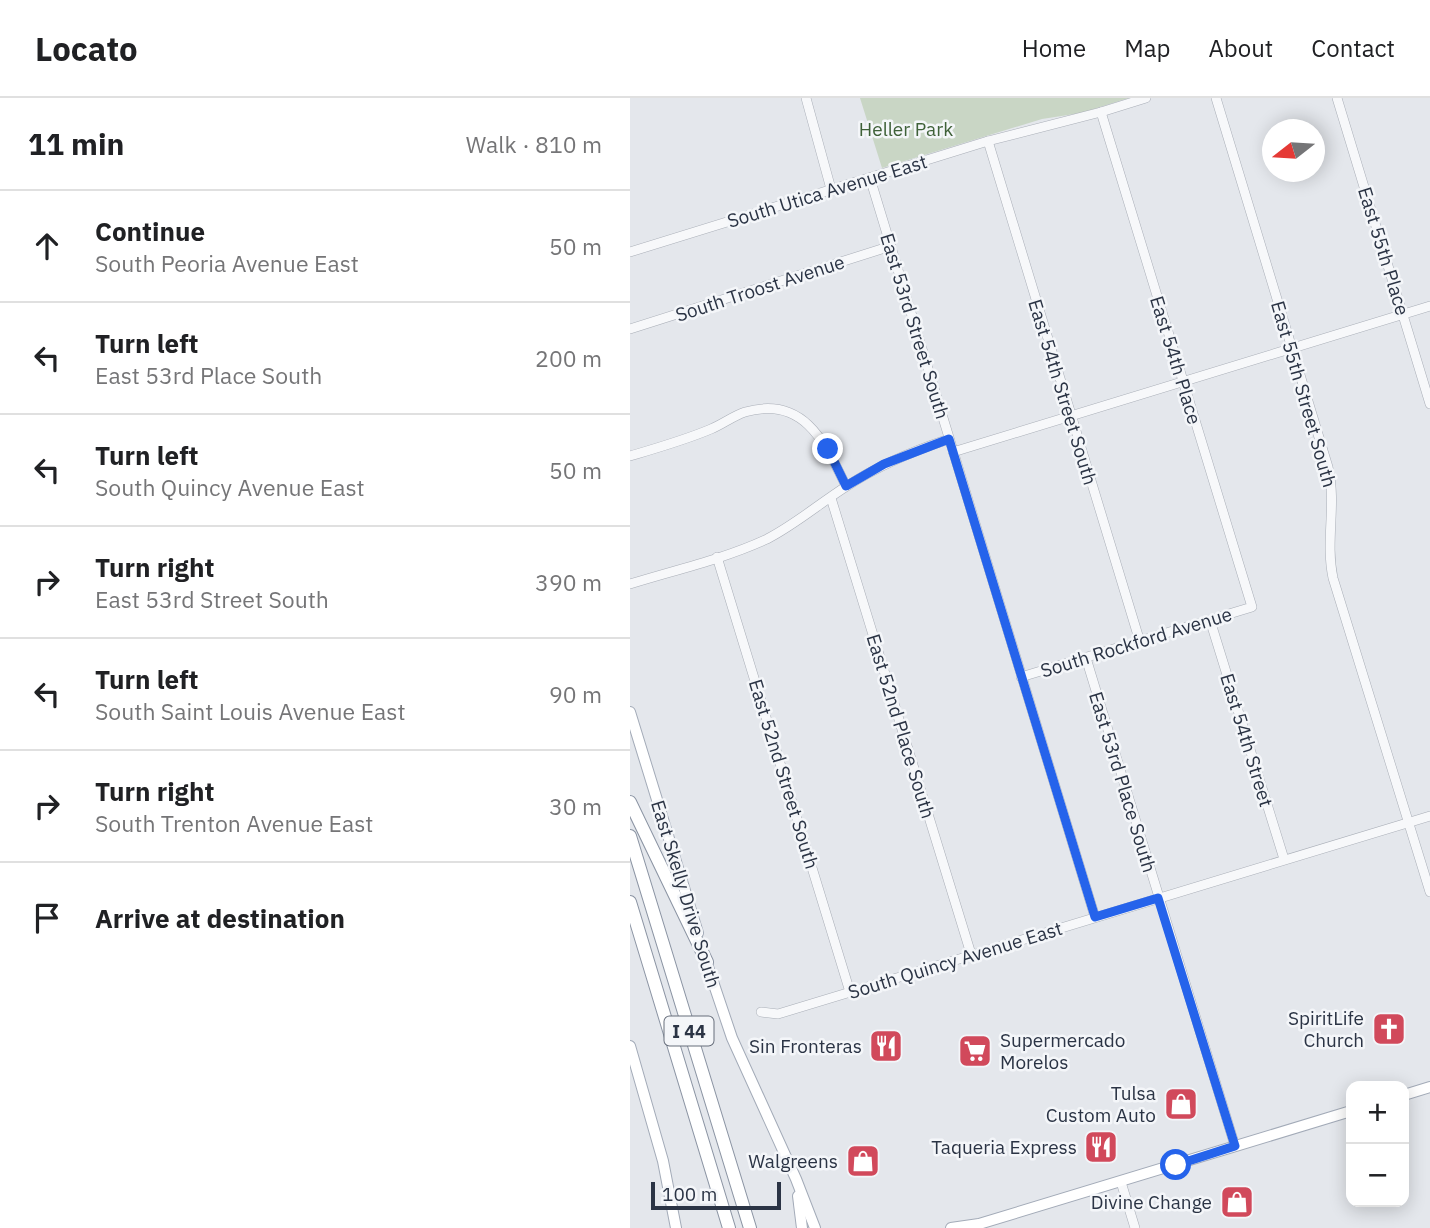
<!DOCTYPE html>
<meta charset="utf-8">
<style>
:root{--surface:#fff;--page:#f2f2f2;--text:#202124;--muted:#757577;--line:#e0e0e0}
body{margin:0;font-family:"IBM Plex Sans",sans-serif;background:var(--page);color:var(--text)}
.controls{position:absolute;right:21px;bottom:21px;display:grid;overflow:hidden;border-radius:14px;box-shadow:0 4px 18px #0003}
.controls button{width:63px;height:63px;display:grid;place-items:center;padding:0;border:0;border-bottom:2px solid var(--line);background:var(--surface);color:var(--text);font:35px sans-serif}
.compass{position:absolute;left:632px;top:21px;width:63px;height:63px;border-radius:50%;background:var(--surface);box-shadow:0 4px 18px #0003;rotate:253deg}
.scale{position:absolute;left:21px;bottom:18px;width:130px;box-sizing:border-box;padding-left:7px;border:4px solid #2b3445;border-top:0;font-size:19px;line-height:24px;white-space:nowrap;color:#2b3445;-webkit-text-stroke:5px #f4f6f9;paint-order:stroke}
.stop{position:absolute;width:21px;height:21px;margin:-16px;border:5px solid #2563eb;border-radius:50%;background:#fff}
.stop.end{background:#2563eb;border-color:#fff;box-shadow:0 2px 7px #0008}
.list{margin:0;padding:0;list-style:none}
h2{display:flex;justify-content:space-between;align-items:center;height:91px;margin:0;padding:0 28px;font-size:30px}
h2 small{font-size:23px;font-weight:400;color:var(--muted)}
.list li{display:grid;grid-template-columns:46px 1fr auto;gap:21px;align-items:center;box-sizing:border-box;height:112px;padding:0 28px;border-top:2px solid var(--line)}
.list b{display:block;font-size:26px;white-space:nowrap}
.list p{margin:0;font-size:23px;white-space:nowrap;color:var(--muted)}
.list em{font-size:23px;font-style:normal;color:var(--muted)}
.icon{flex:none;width:38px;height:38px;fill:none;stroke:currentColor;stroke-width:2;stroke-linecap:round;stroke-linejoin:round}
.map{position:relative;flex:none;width:800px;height:1130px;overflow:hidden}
header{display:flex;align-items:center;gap:42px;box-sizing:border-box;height:98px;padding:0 35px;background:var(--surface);border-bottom:2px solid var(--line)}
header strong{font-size:33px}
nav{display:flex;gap:38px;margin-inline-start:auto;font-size:24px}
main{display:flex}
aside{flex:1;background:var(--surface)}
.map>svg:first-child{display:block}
.green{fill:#c9d6c5}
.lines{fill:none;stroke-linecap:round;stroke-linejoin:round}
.minor-casing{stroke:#a9aeb7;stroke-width:10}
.major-casing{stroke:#a3abb8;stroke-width:12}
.highway-casing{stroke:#8b94a3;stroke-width:14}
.minor{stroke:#f7f8fa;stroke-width:9}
.major{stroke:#fff;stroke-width:10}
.highway{stroke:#fff;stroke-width:12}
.route{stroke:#2563eb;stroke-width:9}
.labels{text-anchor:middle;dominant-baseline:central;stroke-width:5;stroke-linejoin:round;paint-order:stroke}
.shield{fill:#f4f6f9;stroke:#676e7b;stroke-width:2}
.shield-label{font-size:18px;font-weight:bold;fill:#2b3445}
.park-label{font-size:19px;fill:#3f6138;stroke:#f4f6f9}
.street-label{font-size:19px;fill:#2b3445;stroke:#f4f6f9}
.poi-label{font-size:19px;fill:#2b3445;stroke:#f4f6f9;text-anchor:end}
</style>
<header>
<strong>Locato</strong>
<nav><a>Home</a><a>Map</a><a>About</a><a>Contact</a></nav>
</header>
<main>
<aside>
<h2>11 min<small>Walk · 810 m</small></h2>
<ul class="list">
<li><svg class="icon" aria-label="ahead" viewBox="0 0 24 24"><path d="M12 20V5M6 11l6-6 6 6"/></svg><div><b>Continue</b><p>South Peoria Avenue East</p></div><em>50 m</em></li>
<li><svg class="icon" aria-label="left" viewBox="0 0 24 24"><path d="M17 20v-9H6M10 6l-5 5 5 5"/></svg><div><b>Turn left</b><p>East 53rd Place South</p></div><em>200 m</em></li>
<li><svg class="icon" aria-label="left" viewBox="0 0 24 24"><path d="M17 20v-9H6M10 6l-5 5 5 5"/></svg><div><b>Turn left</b><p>South Quincy Avenue East</p></div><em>50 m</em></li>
<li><svg class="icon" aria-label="right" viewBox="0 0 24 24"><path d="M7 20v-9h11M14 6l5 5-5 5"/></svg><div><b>Turn right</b><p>East 53rd Street South</p></div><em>390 m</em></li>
<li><svg class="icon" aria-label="left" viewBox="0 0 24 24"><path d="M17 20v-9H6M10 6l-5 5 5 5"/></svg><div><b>Turn left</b><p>South Saint Louis Avenue East</p></div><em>90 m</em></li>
<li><svg class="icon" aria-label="right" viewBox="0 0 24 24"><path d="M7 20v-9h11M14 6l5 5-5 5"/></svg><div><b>Turn right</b><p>South Trenton Avenue East</p></div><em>30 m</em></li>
<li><svg class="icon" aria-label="arrive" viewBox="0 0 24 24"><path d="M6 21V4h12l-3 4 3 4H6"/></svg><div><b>Arrive at destination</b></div></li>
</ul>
</aside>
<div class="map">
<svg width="800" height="1130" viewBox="0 0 800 1130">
<rect width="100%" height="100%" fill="#e4e7ec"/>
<path class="green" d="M230 0H499L451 15 412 21 252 70Z"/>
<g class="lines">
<defs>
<g id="minor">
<path d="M176 0 201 91"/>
<path d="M586 0 698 369C707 407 695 442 703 480L800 794"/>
<path d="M707 0 800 306"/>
<path d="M358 43 510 544"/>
<path d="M240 80 465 819"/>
<path d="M0 154 358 43 471 14 516 0"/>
<path d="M0 231 261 148"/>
<path d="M323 354 800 208"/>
<path d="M0 358C27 350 55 342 81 331 93 326 103 318 115 314 174 297 195 345 216 388"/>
<path d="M201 400 341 856"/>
<path d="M87 459 220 894"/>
<path d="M0 486C45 472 94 461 137 441 166 426 190 405 217 388 249 367 283 353 319 341"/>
<path d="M580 522 654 761"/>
<path d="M456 560 605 1048"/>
<path d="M391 579 622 509 471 14"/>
<path d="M131 914 148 916 800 718"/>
<path d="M491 1084 505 1130"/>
</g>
<g id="major">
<path d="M0 614 68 835"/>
<path d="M74 857 102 940 166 1081 185 1130"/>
<path d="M0 948 33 1063 46 1130"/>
<path d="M774 997 800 989"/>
<path d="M168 1098 172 1130"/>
<path d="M321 1130 349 1126 721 1013"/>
</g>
<g id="highway">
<path d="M0 704 77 864"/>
<path d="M0 738 120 1130"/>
<path d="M0 804 99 1130"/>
</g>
</defs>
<use href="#minor" class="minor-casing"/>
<use href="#major" class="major-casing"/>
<use href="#highway" class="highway-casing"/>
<use href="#minor" class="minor"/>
<use href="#major" class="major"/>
<use href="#highway" class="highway"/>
</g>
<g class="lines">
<path class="route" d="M198 351 216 388 254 366 319 341 465 819 528 800 605 1048 546 1067"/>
</g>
<defs>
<symbol id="church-square" viewBox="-11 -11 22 22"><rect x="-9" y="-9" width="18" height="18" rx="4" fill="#d1495b" stroke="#f4f6f9"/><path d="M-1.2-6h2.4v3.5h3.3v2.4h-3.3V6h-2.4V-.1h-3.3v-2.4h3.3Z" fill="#fff"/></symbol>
<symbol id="restaurant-square" viewBox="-11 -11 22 22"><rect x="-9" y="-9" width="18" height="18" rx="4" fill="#d1495b" stroke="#f4f6f9"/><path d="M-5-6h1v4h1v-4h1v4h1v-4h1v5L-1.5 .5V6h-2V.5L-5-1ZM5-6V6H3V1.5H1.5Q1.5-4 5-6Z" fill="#fff"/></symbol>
<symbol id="supermarket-square" viewBox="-11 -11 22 22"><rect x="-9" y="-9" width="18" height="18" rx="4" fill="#d1495b" stroke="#f4f6f9"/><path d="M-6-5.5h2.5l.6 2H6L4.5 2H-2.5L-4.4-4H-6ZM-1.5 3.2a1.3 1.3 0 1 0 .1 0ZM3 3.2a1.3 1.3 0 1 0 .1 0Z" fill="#fff"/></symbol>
<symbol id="shop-square" viewBox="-11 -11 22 22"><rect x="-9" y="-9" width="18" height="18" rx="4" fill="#d1495b" stroke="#f4f6f9"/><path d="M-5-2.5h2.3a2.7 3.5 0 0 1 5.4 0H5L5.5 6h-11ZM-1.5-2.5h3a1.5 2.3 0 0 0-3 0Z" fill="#fff"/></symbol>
</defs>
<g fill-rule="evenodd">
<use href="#church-square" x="740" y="912" width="38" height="38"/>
<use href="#restaurant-square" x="237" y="929" width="38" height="38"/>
<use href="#supermarket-square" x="326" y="934" width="38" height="38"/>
<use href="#shop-square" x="532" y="987" width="38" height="38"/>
<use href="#restaurant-square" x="452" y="1030" width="38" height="38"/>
<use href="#shop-square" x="214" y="1044" width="38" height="38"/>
<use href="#shop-square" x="588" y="1085" width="38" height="38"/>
</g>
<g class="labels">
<rect class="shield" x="34.5" y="918.5" width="49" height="29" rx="5"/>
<g class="shield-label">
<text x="59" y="933">I 44</text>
</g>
<g class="park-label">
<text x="276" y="31">Heller Park</text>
</g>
<g class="street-label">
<text transform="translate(197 93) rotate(-17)">South Utica Avenue East</text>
<text transform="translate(754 153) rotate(73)">East 55th Place</text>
<text transform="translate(130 190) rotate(-18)">South Troost Avenue</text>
<text transform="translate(285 228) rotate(73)">East 53rd Street South</text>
<text transform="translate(546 262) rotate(73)">East 54th Place</text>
<text transform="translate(433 294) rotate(73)">East 54th Street South</text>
<text transform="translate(674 296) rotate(74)">East 55th Street South</text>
<text transform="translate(506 544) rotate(-17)">South Rockford Avenue</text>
<text transform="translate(271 628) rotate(73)">East 52nd Place South</text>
<text transform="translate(617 642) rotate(73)">East 54th Street</text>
<text transform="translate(154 676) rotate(73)">East 52nd Street South</text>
<text transform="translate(493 684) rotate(73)">East 53rd Place South</text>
<text transform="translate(56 796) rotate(73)">East Skelly Drive South</text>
<text transform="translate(325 862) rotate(-17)">South Quincy Avenue East</text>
</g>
<g class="poi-label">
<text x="734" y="920">SpiritLife<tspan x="734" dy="22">Church</tspan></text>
<text x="370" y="942" text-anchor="start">Supermercado<tspan x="370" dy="22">Morelos</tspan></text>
<text x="232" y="948">Sin Fronteras</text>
<text x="526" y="995">Tulsa<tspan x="526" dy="22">Custom Auto</tspan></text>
<text x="447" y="1049">Taqueria Express</text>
<text x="208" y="1063">Walgreens</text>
<text x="582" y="1104">Divine Change</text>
</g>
</g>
</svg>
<div class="controls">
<button>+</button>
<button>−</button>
</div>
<svg class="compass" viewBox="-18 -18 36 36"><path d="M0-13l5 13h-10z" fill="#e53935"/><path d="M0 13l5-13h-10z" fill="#757577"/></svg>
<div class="scale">100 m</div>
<div class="stop" style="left:546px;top:1067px"></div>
<div class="stop end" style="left:198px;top:351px"></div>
</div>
</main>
